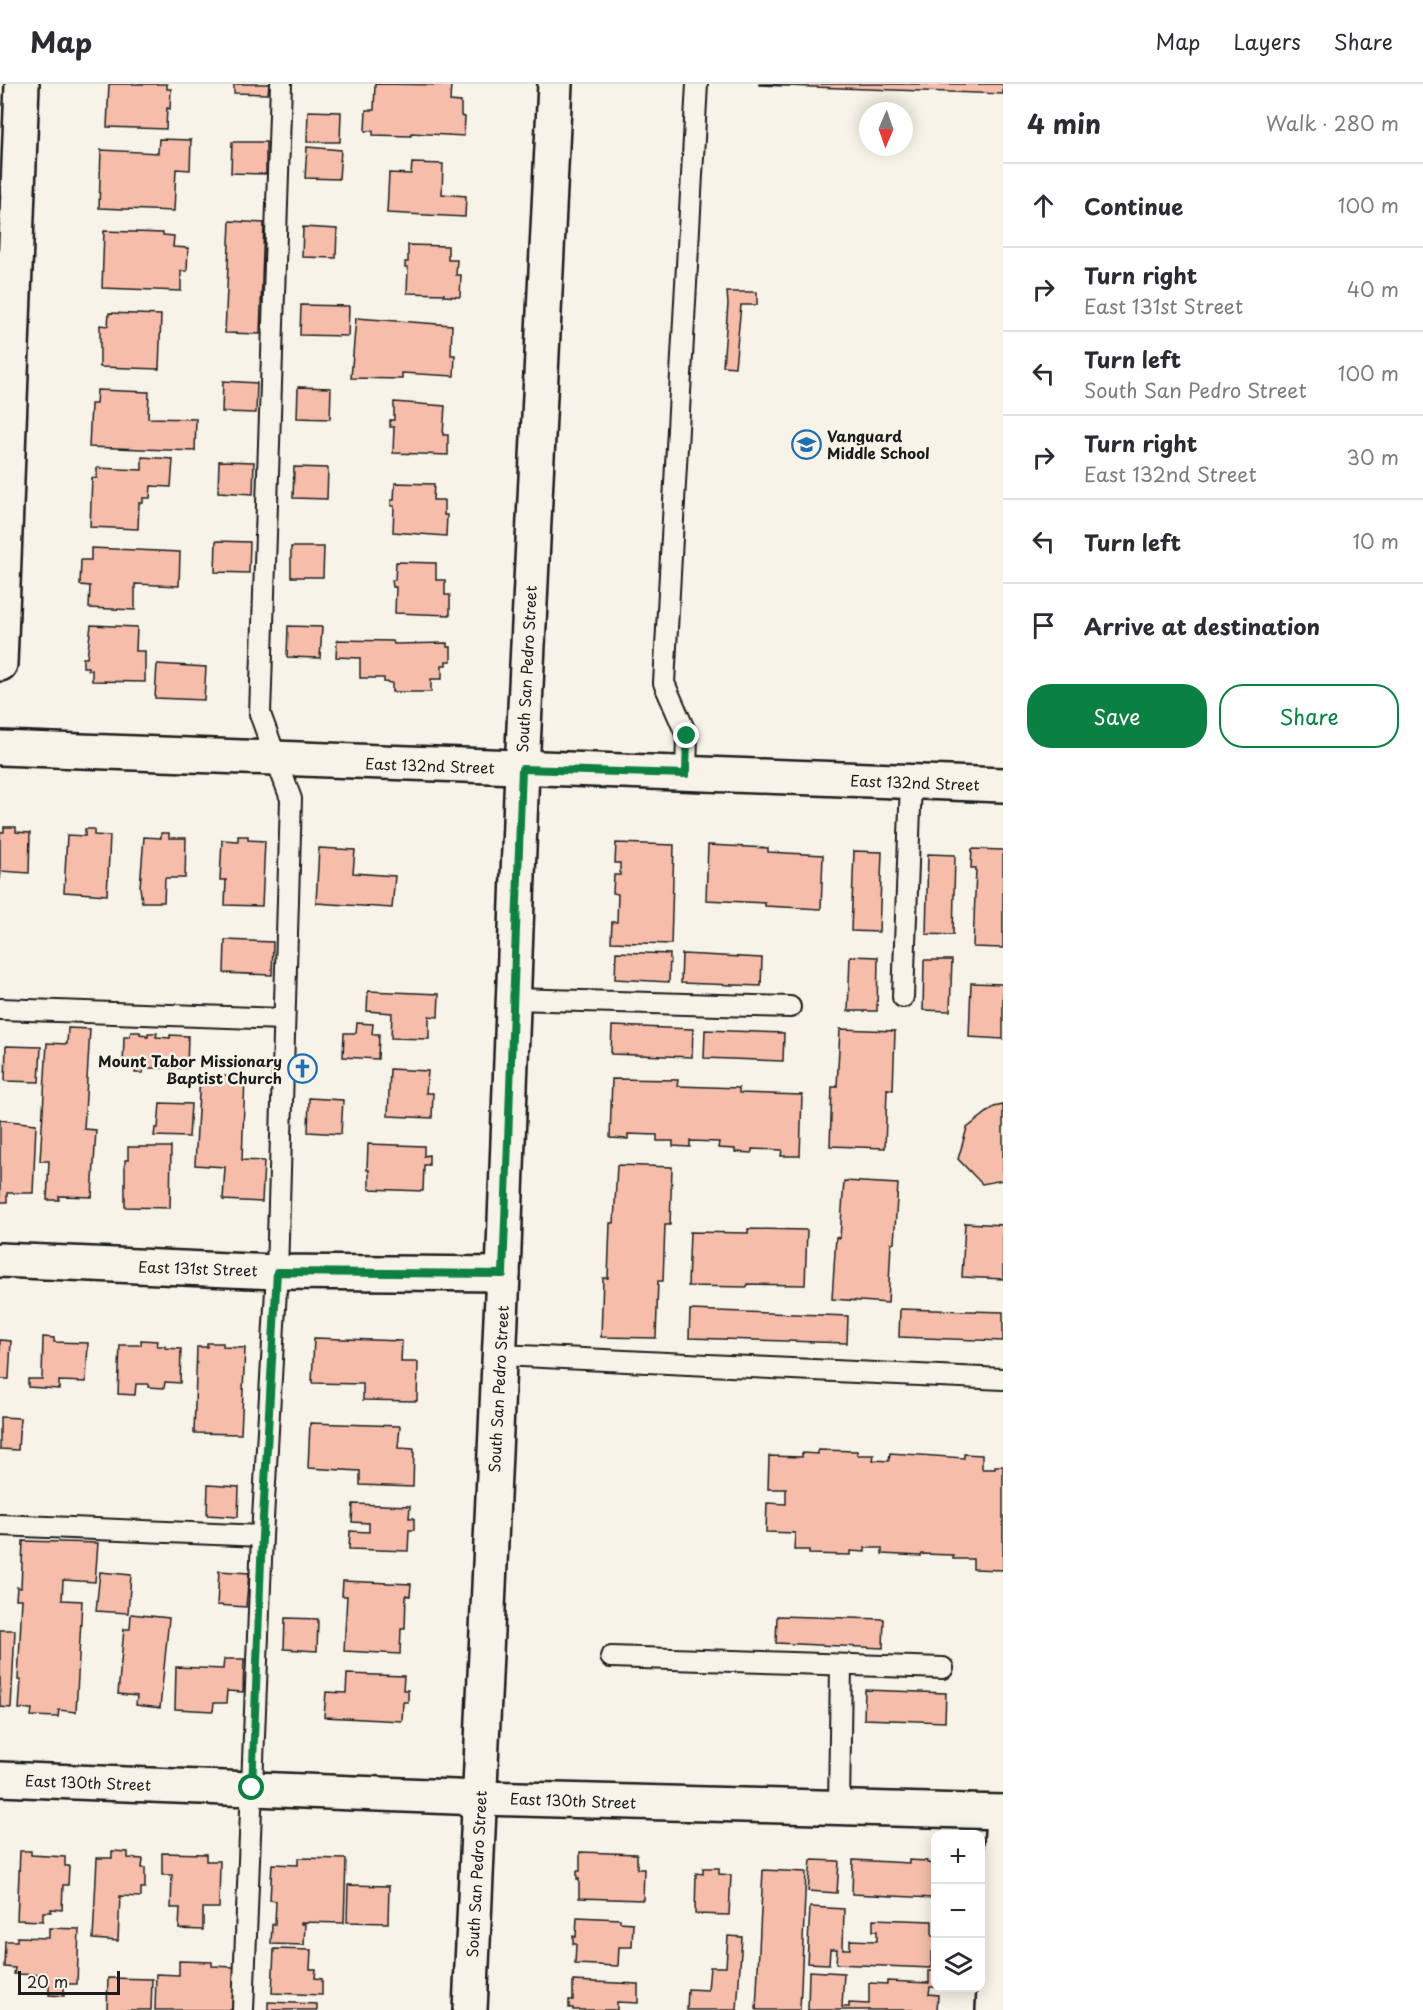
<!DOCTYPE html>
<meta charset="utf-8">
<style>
:root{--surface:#fff;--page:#f2f2f3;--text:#2b2b33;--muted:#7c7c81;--line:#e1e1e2;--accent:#0b8043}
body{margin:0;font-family:"Playpen Sans",sans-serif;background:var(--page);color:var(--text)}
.controls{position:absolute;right:18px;bottom:18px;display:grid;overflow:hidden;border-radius:12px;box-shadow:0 3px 15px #0003}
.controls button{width:54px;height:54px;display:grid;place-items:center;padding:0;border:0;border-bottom:2px solid var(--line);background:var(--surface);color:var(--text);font:30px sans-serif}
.compass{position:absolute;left:859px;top:18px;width:54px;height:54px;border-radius:50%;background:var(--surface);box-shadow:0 3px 15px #0003;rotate:182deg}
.scale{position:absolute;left:18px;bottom:15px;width:102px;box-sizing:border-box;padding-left:6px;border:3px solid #1c1c1c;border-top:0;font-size:16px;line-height:21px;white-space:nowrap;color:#1c1c1c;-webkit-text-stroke:4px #f7f3e8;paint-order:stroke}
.stop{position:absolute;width:18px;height:18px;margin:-14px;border:4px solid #0b8043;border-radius:50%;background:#fff}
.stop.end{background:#0b8043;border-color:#fff;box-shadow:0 2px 6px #0008}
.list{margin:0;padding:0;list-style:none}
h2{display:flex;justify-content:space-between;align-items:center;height:78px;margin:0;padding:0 24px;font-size:26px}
h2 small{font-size:20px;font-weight:400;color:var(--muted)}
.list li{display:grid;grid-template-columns:39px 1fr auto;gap:18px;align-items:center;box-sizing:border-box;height:84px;padding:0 24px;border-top:2px solid var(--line)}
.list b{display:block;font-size:22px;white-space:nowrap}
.list p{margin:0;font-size:20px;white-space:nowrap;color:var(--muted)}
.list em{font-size:20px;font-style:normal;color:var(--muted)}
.actions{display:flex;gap:12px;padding:18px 24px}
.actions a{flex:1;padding:14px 0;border:2px solid var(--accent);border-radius:24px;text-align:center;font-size:21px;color:var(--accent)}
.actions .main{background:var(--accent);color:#fff}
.icon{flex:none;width:33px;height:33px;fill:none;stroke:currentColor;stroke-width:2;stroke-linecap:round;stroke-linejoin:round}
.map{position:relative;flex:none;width:1003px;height:1926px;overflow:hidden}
header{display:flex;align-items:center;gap:36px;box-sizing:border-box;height:84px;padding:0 30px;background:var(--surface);border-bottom:2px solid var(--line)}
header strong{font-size:28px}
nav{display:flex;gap:33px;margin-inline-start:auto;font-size:21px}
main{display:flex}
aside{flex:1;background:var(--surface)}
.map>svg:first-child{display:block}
.building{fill:#f5bdaa;stroke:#1c1c1c;stroke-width:1.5}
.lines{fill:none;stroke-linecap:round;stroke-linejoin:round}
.service-casing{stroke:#1c1c1c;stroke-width:24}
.minor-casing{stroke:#1c1c1c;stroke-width:38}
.tertiary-casing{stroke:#1c1c1c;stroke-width:38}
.service{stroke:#f7f3e8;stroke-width:20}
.minor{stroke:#f7f3e8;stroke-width:33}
.tertiary{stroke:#f7f3e8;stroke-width:33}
.route{stroke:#0b8043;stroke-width:8}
.labels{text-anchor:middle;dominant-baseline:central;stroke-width:5;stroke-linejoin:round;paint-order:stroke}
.poi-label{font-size:15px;font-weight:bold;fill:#1c1c1c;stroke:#f7f3e8;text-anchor:start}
.street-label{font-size:15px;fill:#1c1c1c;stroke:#f7f3e8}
</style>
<header>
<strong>Map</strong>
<nav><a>Map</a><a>Layers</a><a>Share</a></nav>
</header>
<main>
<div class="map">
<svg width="1003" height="1926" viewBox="0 0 1003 1926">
<rect width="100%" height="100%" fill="#f7f3e8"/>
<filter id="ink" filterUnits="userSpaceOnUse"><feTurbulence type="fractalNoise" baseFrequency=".0167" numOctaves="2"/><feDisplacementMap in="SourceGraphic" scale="12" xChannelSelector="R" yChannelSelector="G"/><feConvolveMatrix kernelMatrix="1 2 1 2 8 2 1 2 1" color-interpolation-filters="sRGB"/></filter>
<g filter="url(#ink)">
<g class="building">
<path d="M109 0H167V5H171L170 25 167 24 166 45 107 43Z"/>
<path d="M234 0H269L268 10 234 9Z"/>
<path d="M375 0 451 1 450 17 461 18V32L465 33 464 52 411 49V52L373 51V47H365L366 26H374Z"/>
<path d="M759 0H1003V10L759 1Z"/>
<path d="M308 27 341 28 340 58H307Z"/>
<path d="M159 55 191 56 190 86 176 85 174 127 99 124 101 66 158 69Z"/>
<path d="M232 58H266V90L231 89Z"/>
<path d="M307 63 341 66 339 95 305 94Z"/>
<path d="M412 79 443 80 442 110 466 112 465 133 387 129 389 89 411 90Z"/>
<path d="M230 137 264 139 260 250 225 249Z"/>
<path d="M303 143 337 145 336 174 302 173Z"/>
<path d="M104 147 163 149V151L174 152 173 163 188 164 187 187H181V207L102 204Z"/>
<path d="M408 161 448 162V176H457L456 191H461L460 213 444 212V210L407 209 408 183H405V178H408Z"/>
<path d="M727 208H757V221H741L735 283 723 282 728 220Z"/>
<path d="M301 221 349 222 348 252 300 251Z"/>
<path d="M109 229 161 231 159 285 100 283V241L108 242Z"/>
<path d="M356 234 452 241 451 271H455L454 292 402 289V295L351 294Z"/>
<path d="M223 297 257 299 256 329 222 328Z"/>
<path d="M298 303 331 304 330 335 297 334Z"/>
<path d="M97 306 149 308 148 334 196 335 195 367 89 363 91 320H96Z"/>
<path d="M394 318 445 322 443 351H448V371L393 369 394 343H390V336H394Z"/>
<path d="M142 373 173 375 171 403 151 402 150 414H143V419H139L138 445 90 443 92 394H97V384L142 386Z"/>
<path d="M219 377 254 378 253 410 218 408Z"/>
<path d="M294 383 328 384 327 415 293 414Z"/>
<path d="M395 399 434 400 433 416H444V431H447L446 452 393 448 394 422H391V416H394Z"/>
<path d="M216 457 250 458 249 489 215 488Z"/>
<path d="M291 463H324L323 493H291Z"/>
<path d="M91 464 180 468 179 502 135 500V526L89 524 90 502 80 501 81 476H91Z"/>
<path d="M396 478 436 479V496H445V511H450V531L395 529 396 503H393L392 496H395Z"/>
<path d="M91 541 137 543 136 567H145V598L92 597V586H88V583H83V574H87Z"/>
<path d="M288 542 322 543 320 574 287 573Z"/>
<path d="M337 556 393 557 394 560 447 559V563H451V577H446V581H442V595H431V608H392V599L384 598V594H360V574L336 573Z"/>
<path d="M157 580 206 583 204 616 155 614Z"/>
<path d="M4 743H16V748L30 749 29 789 1 787 0 796V748H4Z"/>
<path d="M85 745H94V751L110 752 107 811 64 808 67 751 85 752Z"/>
<path d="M161 749H169V754H186L185 794H165L164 818H142L140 803 144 753 161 754Z"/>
<path d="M238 752H248V756L265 757 262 822 225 821 226 796H220L222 756 238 757Z"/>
<path d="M616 759 674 761 671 860 611 858 612 838H617L618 810 613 809 614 791H620V779H615Z"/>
<path d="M708 761 768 764V768L823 771 821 825 765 822V819L706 816Z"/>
<path d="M319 764 355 766 353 789 395 792 392 824 316 819Z"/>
<path d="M972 765 1003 766V864L973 863 976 784H971Z"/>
<path d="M854 767 882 768 879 848 851 847Z"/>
<path d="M928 770 955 771 953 851 926 850Z"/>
<path d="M225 856 273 858 272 891 224 889Z"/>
<path d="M616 868 670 870 669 898 615 895Z"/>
<path d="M682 870 762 874 761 902 681 899Z"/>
<path d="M850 872 878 873 877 927H848Z"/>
<path d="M924 876H952L950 927 923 926Z"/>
<path d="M971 899 1003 900V955L969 953Z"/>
<path d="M368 907 439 910 438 933 429 932V955L391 954 392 929 367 927Z"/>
<path d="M357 939 373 940 372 950H379L378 975 343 973 344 949H356Z"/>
<path d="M612 942 693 945 692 973 611 970Z"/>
<path d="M68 944 90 945 84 1045 96 1046 92 1113 59 1112V1116H47L49 1077H40L47 959 67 960Z"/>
<path d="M840 945 895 947 893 1006 887 1005 885 1064 830 1062 832 1003H837Z"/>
<path d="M705 946 784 949 783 977 704 974Z"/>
<path d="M131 948H140V950L146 951V953H148V949H157L156 953 170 954V951L188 952 187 984H144L143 989H135L136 983H123L124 953H129Z"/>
<path d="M6 962 41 963 39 998 5 997Z"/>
<path d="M390 985 428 987 426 1009H433L432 1034 388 1032Z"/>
<path d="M200 991 245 993 242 1076 264 1077 262 1118 223 1116 225 1083 195 1081Z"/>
<path d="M612 995 678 996 677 1002 739 1004V1009L802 1011 800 1072H781L782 1066 752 1065V1069L735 1068V1065L718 1064 719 1058 690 1057V1063L673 1062V1057H657V1051L628 1050V1055L610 1054Z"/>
<path d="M309 1014 343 1016 341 1050 308 1048Z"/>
<path d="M160 1019 191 1020 189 1053 154 1052 155 1044H158Z"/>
<path d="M1003 1021V1096L982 1100 958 1075 967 1044 994 1023Z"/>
<path d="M0 1036 36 1040 33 1109H7V1118H0Z"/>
<path d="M368 1060 424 1062V1072L429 1071V1081H424L423 1107 369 1105V1086H367Z"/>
<path d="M128 1063H171L170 1124 125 1123V1076H128Z"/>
<path d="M617 1081 672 1083 670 1141H665L663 1197H658L656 1254 601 1253 603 1194H608L610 1139H614Z"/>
<path d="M844 1097 898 1100 894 1159H891L888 1219 832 1215 836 1153 840 1154Z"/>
<path d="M965 1139 1003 1141V1195L962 1193Z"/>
<path d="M748 1145 807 1146 805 1201 747 1200V1203L688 1202 690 1148 748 1149Z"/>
<path d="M900 1225 1003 1228V1257L899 1253Z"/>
<path d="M690 1226 848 1232 847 1259 689 1254Z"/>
<path d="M43 1253 54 1254V1258L88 1259 86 1298 59 1297V1305L28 1303V1295H42Z"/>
<path d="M314 1254 402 1257 401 1278H418L417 1317 363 1316V1300L312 1299Z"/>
<path d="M0 1256 11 1257 9 1295H0Z"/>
<path d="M141 1256 158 1257 157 1262H165V1264L181 1265 180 1299 165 1298 164 1304 148 1303V1300H136L135 1311 118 1310 120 1261H141Z"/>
<path d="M207 1259H223V1263L245 1264 241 1350 194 1349 197 1263H207Z"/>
<path d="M0 1333 20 1334 18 1366 0 1365Z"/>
<path d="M310 1339 400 1342 398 1364 414 1365 413 1403 360 1401V1387L308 1384Z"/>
<path d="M818 1366 857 1367V1371H874L873 1376 889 1377 890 1369 964 1374V1370L982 1371V1385H995V1382H1003V1486L973 1485V1475H953V1471L922 1470 921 1472 882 1470V1464H865V1468L850 1467V1471L809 1470V1466H794L795 1449 766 1448 767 1419 786 1420V1405H768L769 1372 802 1373V1369L818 1370Z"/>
<path d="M208 1401 239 1403 238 1433 207 1431Z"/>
<path d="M353 1420 410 1422 409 1434H414V1446H409L408 1467 349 1465 350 1447 369 1448V1439L352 1438Z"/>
<path d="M23 1457 98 1459 95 1498 63 1496 62 1516 82 1517 76 1628 59 1626 58 1633 31 1632 32 1625H19L21 1596H18L22 1515H16L17 1503 21 1504Z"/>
<path d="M219 1487 249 1489 246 1523 217 1521Z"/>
<path d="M100 1488 131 1491 128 1529 96 1527Z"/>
<path d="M343 1497 411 1500 410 1512 406 1511 405 1545H401L400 1570 344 1567 347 1512H342Z"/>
<path d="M131 1530 169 1534 160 1624 136 1621 137 1612 118 1610 124 1545H130Z"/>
<path d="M777 1532 884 1535 883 1564 776 1559Z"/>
<path d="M285 1534 318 1535 317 1567 284 1565Z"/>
<path d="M0 1546H15L11 1624 0 1623Z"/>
<path d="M224 1575H244L243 1608 227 1607 226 1619H214L213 1627 175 1625 176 1583 223 1585Z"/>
<path d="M347 1590 404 1592 403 1606H408V1618H403L402 1637 324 1633 326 1608 346 1609Z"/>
<path d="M865 1606 946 1609 945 1638 864 1635Z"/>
<path d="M20 1767H31V1771L65 1773V1782H69L68 1801H63L62 1826 51 1825V1828H43V1837L17 1836Z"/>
<path d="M112 1767 128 1768V1774L143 1775 142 1784H145V1804H141V1813L120 1812 118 1857 93 1855 97 1774H112Z"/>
<path d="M580 1768 637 1770V1785H644L643 1816 579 1814V1795H577V1787H580Z"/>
<path d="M162 1769 206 1770V1777H220L219 1824H203V1846L179 1845 180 1824H171L172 1791H162Z"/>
<path d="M298 1774 346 1775 344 1839 301 1838V1840H305L304 1861 271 1860 272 1840H275L276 1817 270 1816 272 1780 298 1781Z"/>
<path d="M811 1776 839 1777 837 1809 808 1807Z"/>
<path d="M853 1776 909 1779V1776L927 1777V1779L935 1780 936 1806H933V1814L852 1810Z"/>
<path d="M703 1784H719V1790L731 1791 729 1831 695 1830 696 1789 703 1790Z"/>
<path d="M763 1786 806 1788 800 1926H756Z"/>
<path d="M348 1801 389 1802 388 1839 347 1838Z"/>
<path d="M810 1823 844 1825 843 1865H850V1856L877 1857V1847H873V1835L932 1837V1852H936V1868H931V1884L836 1880 837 1865H830L829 1880 807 1879Z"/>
<path d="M577 1833 620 1835V1838L633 1839 632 1863H619L618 1882 575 1880 576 1860H573V1852L576 1853Z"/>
<path d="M49 1844 79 1845 77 1900H64V1912L49 1911V1899L47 1898V1891L14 1890 15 1884 4 1883 5 1857H17V1853L49 1854Z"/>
<path d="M728 1852 742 1853 737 1926H687L688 1905 708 1906 710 1883H726Z"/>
<path d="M274 1865 311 1866 310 1885H316L315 1894 322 1895V1911L272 1909Z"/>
<path d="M179 1877 212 1878V1882L234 1883 232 1926H155L156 1890 179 1891Z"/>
<path d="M809 1887 844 1889 842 1923H849V1919L869 1920V1899L887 1900V1897L929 1899V1887H936V1903H930L929 1910 938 1911 937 1926H808Z"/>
<path d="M108 1894 152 1895 151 1926H107Z"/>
<path d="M573 1897 638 1900V1919L617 1918V1926H573V1924H569V1916H573Z"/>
<path d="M268 1918 317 1920V1926H268Z"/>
</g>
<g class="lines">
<defs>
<g id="service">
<path d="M686 690 687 652 664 599 697 0"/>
<path d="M903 913 911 698"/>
<path d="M514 915 790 923"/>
<path d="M0 925 284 935"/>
<path d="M500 1271 1003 1295"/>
<path d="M0 1441 262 1452"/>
<path d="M611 1573 943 1584"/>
<path d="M839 1724 841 1581"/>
<path d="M243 1926 262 1452 277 1188 291 715 260 630 281 0"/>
</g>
<g id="minor">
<path d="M0 580 22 0"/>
<path d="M0 664 1003 701"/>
<path d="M0 1176 277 1188 503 1190"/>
<path d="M0 1695 480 1714 1003 1728"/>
<path d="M993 1926 1003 1728"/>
</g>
<path id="tertiary" d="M470 1926 503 1190 522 685 555 0"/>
</defs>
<use href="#service" class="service-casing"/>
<use href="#minor" class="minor-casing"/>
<use href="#tertiary" class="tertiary-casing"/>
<use href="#service" class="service"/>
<use href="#minor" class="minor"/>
<use href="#tertiary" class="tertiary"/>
</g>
</g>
<g class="lines" filter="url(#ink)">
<path class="route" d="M252 1704 262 1452 277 1188 503 1190 522 685 686 690 687 652"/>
</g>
<defs>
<symbol id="school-ring" viewBox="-11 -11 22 22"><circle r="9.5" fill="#f7f3e8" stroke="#1f6fb2" stroke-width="1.5"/><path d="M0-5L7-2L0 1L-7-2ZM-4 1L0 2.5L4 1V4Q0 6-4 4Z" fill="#1f6fb2"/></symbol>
<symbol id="church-ring" viewBox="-11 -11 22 22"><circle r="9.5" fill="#f7f3e8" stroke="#1f6fb2" stroke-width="1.5"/><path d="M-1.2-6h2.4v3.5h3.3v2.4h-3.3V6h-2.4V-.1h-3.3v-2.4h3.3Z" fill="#1f6fb2"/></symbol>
</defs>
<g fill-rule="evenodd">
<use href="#school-ring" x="790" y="344" width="33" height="33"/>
<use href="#church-ring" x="286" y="968" width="33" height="33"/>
</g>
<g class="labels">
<g class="poi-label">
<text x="827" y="351">Vanguard<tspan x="827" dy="17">Middle School</tspan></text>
<text x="282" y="976" text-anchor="end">Mount Tabor Missionary<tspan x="282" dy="17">Baptist Church</tspan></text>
</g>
<g class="street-label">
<text transform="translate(526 585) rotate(-87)">South San Pedro Street</text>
<text transform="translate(430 681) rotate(2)">East 132nd Street</text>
<text transform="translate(915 698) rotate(2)">East 132nd Street</text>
<text transform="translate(198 1184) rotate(2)">East 131st Street</text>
<text transform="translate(498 1305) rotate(-87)">South San Pedro Street</text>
<text transform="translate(88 1698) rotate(2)">East 130th Street</text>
<text transform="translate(573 1716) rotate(2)">East 130th Street</text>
<text transform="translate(476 1790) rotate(-87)">South San Pedro Street</text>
</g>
</g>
</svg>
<div class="controls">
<button>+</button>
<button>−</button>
<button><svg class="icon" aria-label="layers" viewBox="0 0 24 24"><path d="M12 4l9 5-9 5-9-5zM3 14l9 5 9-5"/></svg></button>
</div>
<svg class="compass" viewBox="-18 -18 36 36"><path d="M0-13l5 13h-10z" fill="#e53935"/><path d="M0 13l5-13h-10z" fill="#7c7c81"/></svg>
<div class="scale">20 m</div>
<div class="stop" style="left:252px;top:1704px"></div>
<div class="stop end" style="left:687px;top:652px"></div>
</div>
<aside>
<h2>4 min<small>Walk · 280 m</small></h2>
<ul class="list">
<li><svg class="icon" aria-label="ahead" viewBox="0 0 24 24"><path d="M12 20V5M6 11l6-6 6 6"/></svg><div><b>Continue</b></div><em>100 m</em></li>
<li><svg class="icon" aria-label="right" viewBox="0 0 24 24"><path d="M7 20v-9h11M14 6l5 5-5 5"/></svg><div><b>Turn right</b><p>East 131st Street</p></div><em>40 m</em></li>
<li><svg class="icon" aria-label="left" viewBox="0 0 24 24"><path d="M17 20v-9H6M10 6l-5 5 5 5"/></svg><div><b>Turn left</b><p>South San Pedro Street</p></div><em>100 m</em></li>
<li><svg class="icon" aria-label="right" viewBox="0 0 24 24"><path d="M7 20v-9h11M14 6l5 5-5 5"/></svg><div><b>Turn right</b><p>East 132nd Street</p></div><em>30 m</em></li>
<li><svg class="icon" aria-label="left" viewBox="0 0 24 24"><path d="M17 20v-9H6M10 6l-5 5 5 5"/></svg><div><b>Turn left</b></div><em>10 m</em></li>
<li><svg class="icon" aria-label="arrive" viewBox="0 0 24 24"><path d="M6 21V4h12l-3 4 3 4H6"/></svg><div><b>Arrive at destination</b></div></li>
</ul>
<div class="actions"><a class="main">Save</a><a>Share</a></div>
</aside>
</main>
